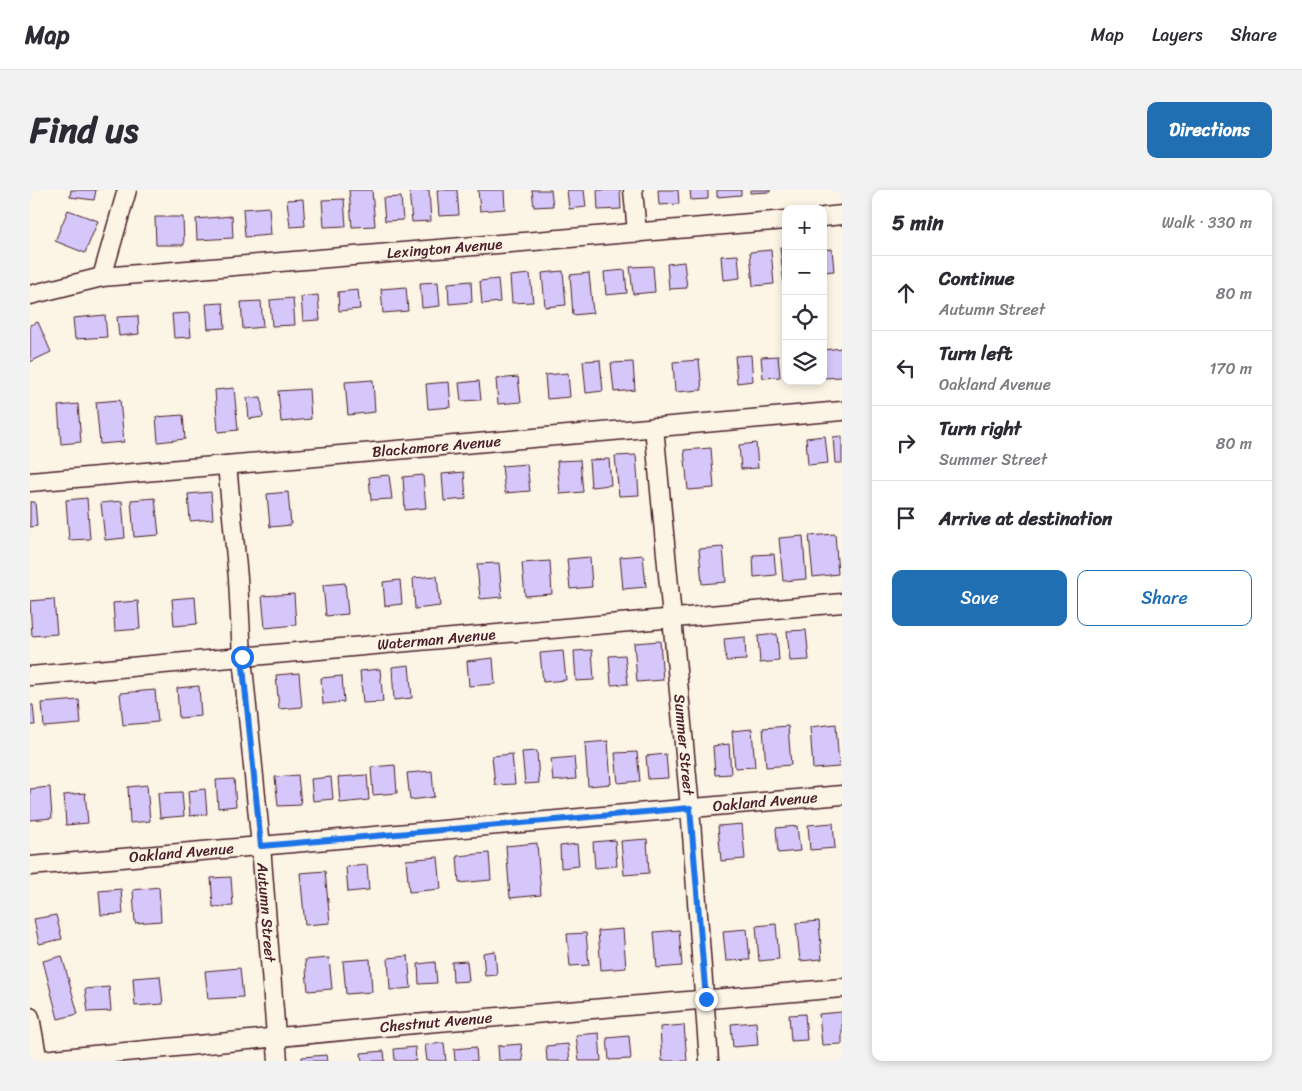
<!DOCTYPE html>
<meta charset="utf-8">
<style>
:root{--surface:#fff;--page:#f2f2f3;--text:#2b2b33;--muted:#7c7c81;--line:#e1e1e2;--accent:#1f6fb2}
body{margin:0;font-family:Sriracha,sans-serif;background:var(--page);color:var(--text)}
.controls{position:absolute;right:15px;top:15px;display:grid;overflow:hidden;border-radius:10px;box-shadow:0 2px 8px #0003}
.controls button{width:45px;height:45px;display:grid;place-items:center;padding:0;border:0;border-bottom:1px solid var(--line);background:var(--surface);color:var(--text);font:25px sans-serif}
.stop{position:absolute;width:15px;height:15px;margin:-11px;border:4px solid #1a73e8;border-radius:50%;background:#fff}
.stop.end{background:#1a73e8;border-color:#fff;box-shadow:0 1px 5px #0008}
.list{margin:0;padding:0;list-style:none}
h2{display:flex;justify-content:space-between;align-items:center;height:65px;margin:0;padding:0 20px;font-size:21px}
h2 small{font-size:16px;font-weight:400;color:var(--muted)}
.list li{display:grid;grid-template-columns:32px 1fr auto;gap:15px;align-items:center;box-sizing:border-box;height:75px;padding:0 20px;border-top:1px solid var(--line)}
.list b{display:block;font-size:19px;white-space:nowrap}
.list p{margin:0;font-size:16px;white-space:nowrap;color:var(--muted)}
.list em{font-size:16px;font-style:normal;color:var(--muted)}
.actions{display:flex;gap:10px;padding:15px 20px}
.actions a{flex:1;padding:11px 0;border:1px solid var(--accent);border-radius:10px;text-align:center;font-size:18px;color:var(--accent)}
.actions .main{background:var(--accent);color:#fff}
.icon{flex:none;width:28px;height:28px;fill:none;stroke:currentColor;stroke-width:2;stroke-linecap:round;stroke-linejoin:round}
.map{position:relative;flex:none;width:812px;height:871px;overflow:hidden;border-radius:10px}
header{display:flex;align-items:center;gap:30px;box-sizing:border-box;height:70px;padding:0 25px;background:var(--surface);border-bottom:1px solid var(--line)}
header strong{font-size:24px}
nav{display:flex;gap:28px;margin-inline-start:auto;font-size:18px}
.intro{display:flex;align-items:center;justify-content:space-between;box-sizing:border-box;height:120px;padding:0 30px}
h1{margin:0;font-size:35px}
.button{padding:12px 22px;border-radius:10px;background:var(--accent);color:#fff;font-size:18px;font-weight:700}
main{display:flex;gap:30px;padding:0 30px}
aside{flex:1;background:var(--surface);border-radius:10px;box-shadow:0 2px 8px #0003}
.map>svg:first-child{display:block}
.building{fill:#d5c7f9;stroke:#4a1f2b}
.lines{fill:none;stroke-linecap:round;stroke-linejoin:round}
.minor-casing{stroke:#4a1f2b;stroke-width:21}
.minor{stroke:#fcf5e5;stroke-width:18}
.route{stroke:#1a73e8;stroke-width:6}
.labels{text-anchor:middle;dominant-baseline:central;stroke-width:5;stroke-linejoin:round;paint-order:stroke}
.street-label{font-size:15px;fill:#4a1f2b;stroke:#fcf5e5}
</style>
<header>
<strong>Map</strong>
<nav><a>Map</a><a>Layers</a><a>Share</a></nav>
</header>
<div class="intro"><h1>Find us</h1><a class="button">Directions</a></div>
<main>
<div class="map">
<svg width="812" height="871" viewBox="0 0 812 871">
<rect width="100%" height="100%" fill="#fcf5e5"/>
<filter id="ink" filterUnits="userSpaceOnUse"><feTurbulence type="fractalNoise" baseFrequency=".02" numOctaves="2"/><feDisplacementMap in="SourceGraphic" scale="10" xChannelSelector="R" yChannelSelector="G"/><feConvolveMatrix kernelMatrix="1 2 1 2 8 2 1 2 1" color-interpolation-filters="sRGB"/></filter>
<g filter="url(#ink)">
<g class="building">
<path d="M41 0H66L64 10 40 7Z"/>
<path d="M319 0H342L345 36 322 37Z"/>
<path d="M379 0H399L401 31 382 32Z"/>
<path d="M407 0H427L429 25 409 26Z"/>
<path d="M448 0H474L475 19 450 21Z"/>
<path d="M502 0H521L523 16 504 17Z"/>
<path d="M537 0H554L556 17 539 19Z"/>
<path d="M567 0H590L591 19 568 20Z"/>
<path d="M628 0H648L649 14 629 15Z"/>
<path d="M660 0H678V9L661 10Z"/>
<path d="M687 0H711V5L687 7Z"/>
<path d="M720 0H740V2L720 3Z"/>
<path d="M371 7 373 30 355 31 353 8Z"/>
<path d="M273 9 275 36 260 37 257 10Z"/>
<path d="M314 9 316 36 294 37 292 10Z"/>
<path d="M239 17 241 45 215 47 213 19Z"/>
<path d="M38 20 68 31 55 63 25 51Z"/>
<path d="M202 26 203 48 167 50 166 29Z"/>
<path d="M125 27H153L154 55H126Z"/>
<path d="M756 56V95H754L750 57Z"/>
<path d="M802 59 804 81 793 82V60Z"/>
<path d="M741 60 744 94 723 96 720 62Z"/>
<path d="M708 65 710 88 693 90 691 66Z"/>
<path d="M654 72 657 98 639 99 637 74Z"/>
<path d="M623 76 625 102 603 104 600 77Z"/>
<path d="M595 80 597 103 576 105 574 82Z"/>
<path d="M533 81 536 115 515 117 512 83Z"/>
<path d="M559 83 563 123 543 125 540 85Z"/>
<path d="M500 84 503 112 482 113 480 86Z"/>
<path d="M468 89 470 112 452 114 450 91Z"/>
<path d="M441 91 442 112 419 114 418 93Z"/>
<path d="M408 92 410 116 392 118 390 93Z"/>
<path d="M376 97 378 121 353 123 351 99Z"/>
<path d="M328 100 330 119 309 121 308 102Z"/>
<path d="M288 105 290 130 273 131 271 107Z"/>
<path d="M263 108 265 135 242 136 240 110Z"/>
<path d="M231 111 233 137 213 139 211 112Z"/>
<path d="M193 113 195 138 178 139 176 114Z"/>
<path d="M159 123 161 147 144 148 142 124Z"/>
<path d="M75 125 77 147 45 149 43 128Z"/>
<path d="M108 126 109 144 89 146 87 127Z"/>
<path d="M8 132 21 162 0 172V135Z"/>
<path d="M812 158V187L794 188 793 160Z"/>
<path d="M721 165 723 191 707 193 705 166Z"/>
<path d="M748 166 750 187 733 188 731 167Z"/>
<path d="M570 170 573 201 556 203 553 171Z"/>
<path d="M669 170 672 200 645 202 643 172Z"/>
<path d="M603 172 605 200 584 202 581 173Z"/>
<path d="M538 183 540 207 517 209 515 185Z"/>
<path d="M488 187 491 212 468 214 466 189Z"/>
<path d="M343 190 345 222 318 225 315 192Z"/>
<path d="M449 191 451 210 431 211 429 193Z"/>
<path d="M419 192 421 217 398 219 396 194Z"/>
<path d="M204 198 208 240 188 242 185 200Z"/>
<path d="M279 199 281 229 251 232 248 201Z"/>
<path d="M231 207 233 227 219 229 217 208Z"/>
<path d="M90 210 94 252 70 254 66 212Z"/>
<path d="M48 214 51 252 31 254 28 216Z"/>
<path d="M153 225 155 249 128 252 126 227Z"/>
<path d="M795 246 798 273 778 275 776 248Z"/>
<path d="M812 246V273H805L803 247Z"/>
<path d="M726 253 728 278 711 279 709 255Z"/>
<path d="M681 258 684 298 658 300 654 260Z"/>
<path d="M606 265 609 305 589 306 585 266Z"/>
<path d="M579 269 581 295 561 297 559 270Z"/>
<path d="M550 270 553 302 530 304 527 271Z"/>
<path d="M497 274 500 301 475 303 472 276Z"/>
<path d="M434 282 436 309 414 311 412 284Z"/>
<path d="M359 285 362 309 341 310 339 287Z"/>
<path d="M393 285 396 318 375 320 373 287Z"/>
<path d="M181 302 183 329 160 331 158 304Z"/>
<path d="M258 302 261 335 240 337 237 304Z"/>
<path d="M57 308 60 349 39 350 36 310Z"/>
<path d="M125 308 129 345 104 347 101 310Z"/>
<path d="M92 311 95 348 75 350 71 313Z"/>
<path d="M0 312H5L7 336 0 337Z"/>
<path d="M805 344 808 384 783 387 779 346Z"/>
<path d="M773 346 776 389 753 391 749 348Z"/>
<path d="M693 357 696 392 672 394 669 359Z"/>
<path d="M744 364 746 385 724 387 723 365Z"/>
<path d="M613 365 616 397 593 399 590 367Z"/>
<path d="M560 367 562 397 540 399 537 369Z"/>
<path d="M520 371 522 404 495 406 492 373Z"/>
<path d="M469 373 472 407 450 409 447 374Z"/>
<path d="M407 386 410 416 385 419 383 388Z"/>
<path d="M370 390 372 414 355 416 353 392Z"/>
<path d="M315 393 318 424 296 426 293 395Z"/>
<path d="M264 404 266 435 235 438 232 406Z"/>
<path d="M165 407 167 434 144 436 142 409Z"/>
<path d="M24 409 27 444 2 446 0 411Z"/>
<path d="M108 411 110 439 85 441 83 413Z"/>
<path d="M776 440 779 470 760 471 757 441Z"/>
<path d="M747 444 749 471 730 473 728 446Z"/>
<path d="M715 447 716 470 696 471 694 449Z"/>
<path d="M630 451 633 490 607 492 604 453Z"/>
<path d="M562 460 564 490 546 491 544 461Z"/>
<path d="M533 461 536 490 513 492 510 463Z"/>
<path d="M595 465 598 494 581 495 579 466Z"/>
<path d="M463 468 465 494 439 496 437 471Z"/>
<path d="M379 475 382 508 364 510 362 477Z"/>
<path d="M350 479 353 512 333 513 330 481Z"/>
<path d="M269 483 272 517 249 519 246 485Z"/>
<path d="M312 486 314 512 293 514 291 488Z"/>
<path d="M169 496 171 526 149 528 147 498Z"/>
<path d="M125 500 128 532 93 535 90 503Z"/>
<path d="M49 510 51 534 14 537 12 513Z"/>
<path d="M0 515H3L5 535H0Z"/>
<path d="M806 534 809 577 783 579 780 537Z"/>
<path d="M758 536 761 575 736 577 733 538Z"/>
<path d="M722 539 725 577 705 578 702 541Z"/>
<path d="M578 551 581 594 558 596 555 553Z"/>
<path d="M699 554 701 584 685 585 683 556Z"/>
<path d="M507 561 509 593 495 594 492 562Z"/>
<path d="M607 562 610 591 588 593 585 563Z"/>
<path d="M482 564 485 594 465 595 462 566Z"/>
<path d="M636 564 638 588 618 589 616 566Z"/>
<path d="M544 567 546 589 523 591 521 569Z"/>
<path d="M365 575 367 603 343 605 341 577Z"/>
<path d="M402 581 404 607 380 610 377 583Z"/>
<path d="M268 585 271 615 248 616 245 587Z"/>
<path d="M337 585 339 610 310 613 308 587Z"/>
<path d="M301 587 303 609 283 611 281 589Z"/>
<path d="M204 589 206 616 188 618 186 590Z"/>
<path d="M117 595 120 631 100 633 98 597Z"/>
<path d="M20 597 22 628 0 630V599Z"/>
<path d="M175 599 177 624 160 626 158 601Z"/>
<path d="M152 602 154 626 130 628 128 603Z"/>
<path d="M55 603 58 633 36 635 34 605Z"/>
<path d="M803 633 805 658 780 660 778 635Z"/>
<path d="M712 634 715 669 691 671 688 636Z"/>
<path d="M767 636 770 661 748 663 746 638Z"/>
<path d="M617 649 619 683 594 685 591 651Z"/>
<path d="M585 650 587 676 565 678 563 652Z"/>
<path d="M507 653 511 705 480 708 476 656Z"/>
<path d="M547 654 549 676 531 678 530 656Z"/>
<path d="M459 663 461 690 429 693 427 666Z"/>
<path d="M408 667 411 699 379 702 376 670Z"/>
<path d="M337 675 339 700 318 702 316 677Z"/>
<path d="M295 681 300 733 275 735 270 683Z"/>
<path d="M201 687 203 716 183 717 181 688Z"/>
<path d="M129 697 131 731 105 733 103 700Z"/>
<path d="M91 699 93 724 71 725 69 701Z"/>
<path d="M26 725 32 749 9 754 4 729Z"/>
<path d="M789 731 792 769 770 771 766 733Z"/>
<path d="M746 734 749 769 729 771 726 736Z"/>
<path d="M593 739 596 778 571 780 568 741Z"/>
<path d="M717 739 720 770 696 771 693 741Z"/>
<path d="M649 740 652 776 627 778 624 742Z"/>
<path d="M556 743 559 775 540 776 537 744Z"/>
<path d="M465 761 467 785 455 786 453 763Z"/>
<path d="M32 766 48 824 28 829 13 771Z"/>
<path d="M378 766 381 798 360 800 358 768Z"/>
<path d="M299 768 302 799 278 801 275 770Z"/>
<path d="M340 769 342 802 316 804 313 771Z"/>
<path d="M437 771 439 791 423 792 422 772Z"/>
<path d="M405 772 407 793 389 794 388 774Z"/>
<path d="M210 778 213 807 178 809 175 781Z"/>
<path d="M130 786 133 814 105 816 103 788Z"/>
<path d="M79 797 81 821 58 822 55 799Z"/>
<path d="M812 822V854L792 855 789 824Z"/>
<path d="M775 824 777 850 761 851 759 825Z"/>
<path d="M726 832 728 855 703 857 701 834Z"/>
<path d="M654 835 657 871H632L630 837Z"/>
<path d="M569 843 571 871H549L546 845Z"/>
<path d="M599 846 601 869 579 870 577 848Z"/>
<path d="M414 853 416 871H397L395 855Z"/>
<path d="M491 854 493 871H469L468 856Z"/>
<path d="M538 854 540 871H517L516 856Z"/>
<path d="M385 857 386 871H365L364 859Z"/>
<path d="M446 857 447 871H425L424 859Z"/>
<path d="M354 861 355 871H332L331 863Z"/>
<path d="M296 865 297 871H272V867Z"/>
</g>
<g class="lines">
<defs>
<g id="minor">
<path d="M603 0 607 43"/>
<path d="M793 27 812 25"/>
<path d="M72 87 97 0"/>
<path id="s1" d="M0 105 72 87 756 30"/>
<path id="s2" d="M624 237 660 618 679 871"/>
<path id="s3" d="M197 275 208 388 212 467 231 656 248 871"/>
<path id="s4" d="M0 292 812 221"/>
<path id="s5" d="M0 486 812 413"/>
<path id="s6" d="M0 676 812 605"/>
<path d="M0 827 8 871"/>
<path id="s7" d="M2 871 384 834 812 798"/>
</g>
</defs>
<use href="#minor" class="minor-casing"/>
<use href="#minor" class="minor"/>
</g>
</g>
<g class="lines" filter="url(#ink)">
<path class="route" d="M212 467 231 656 660 618 676 809"/>
</g>
<g class="labels">
<g class="street-label">
<text stroke="none"><textPath href="#s1" startOffset="418">Lexington Avenue</textPath></text>
<text stroke="none"><textPath href="#s4" startOffset="408">Blackamore Avenue</textPath></text>
<text stroke="none"><textPath href="#s5" startOffset="408">Waterman Avenue</textPath></text>
<text stroke="none"><textPath href="#s2" startOffset="319">Summer Street</textPath></text>
<text stroke="none"><textPath href="#s6" startOffset="738">Oakland Avenue</textPath></text>
<text stroke="none"><textPath href="#s6" startOffset="152">Oakland Avenue</textPath></text>
<text stroke="none"><textPath href="#s3" startOffset="449">Autumn Street</textPath></text>
<text stroke="none"><textPath href="#s7" startOffset="406">Chestnut Avenue</textPath></text>
</g>
</g>
</svg>
<div class="controls">
<button>+</button>
<button>−</button>
<button><svg class="icon" aria-label="locate" viewBox="0 0 24 24"><circle cx="12" cy="12" r="6"/><path d="M12 2v4M12 18v4M2 12h4M18 12h4"/></svg></button>
<button><svg class="icon" aria-label="layers" viewBox="0 0 24 24"><path d="M12 4l9 5-9 5-9-5zM3 14l9 5 9-5"/></svg></button>
</div>
<div class="stop" style="left:212px;top:467px"></div>
<div class="stop end" style="left:676px;top:809px"></div>
</div>
<aside>
<h2>5 min<small>Walk · 330 m</small></h2>
<ul class="list">
<li><svg class="icon" aria-label="ahead" viewBox="0 0 24 24"><path d="M12 20V5M6 11l6-6 6 6"/></svg><div><b>Continue</b><p>Autumn Street</p></div><em>80 m</em></li>
<li><svg class="icon" aria-label="left" viewBox="0 0 24 24"><path d="M17 20v-9H6M10 6l-5 5 5 5"/></svg><div><b>Turn left</b><p>Oakland Avenue</p></div><em>170 m</em></li>
<li><svg class="icon" aria-label="right" viewBox="0 0 24 24"><path d="M7 20v-9h11M14 6l5 5-5 5"/></svg><div><b>Turn right</b><p>Summer Street</p></div><em>80 m</em></li>
<li><svg class="icon" aria-label="arrive" viewBox="0 0 24 24"><path d="M6 21V4h12l-3 4 3 4H6"/></svg><div><b>Arrive at destination</b></div></li>
</ul>
<div class="actions"><a class="main">Save</a><a>Share</a></div>
</aside>
</main>
